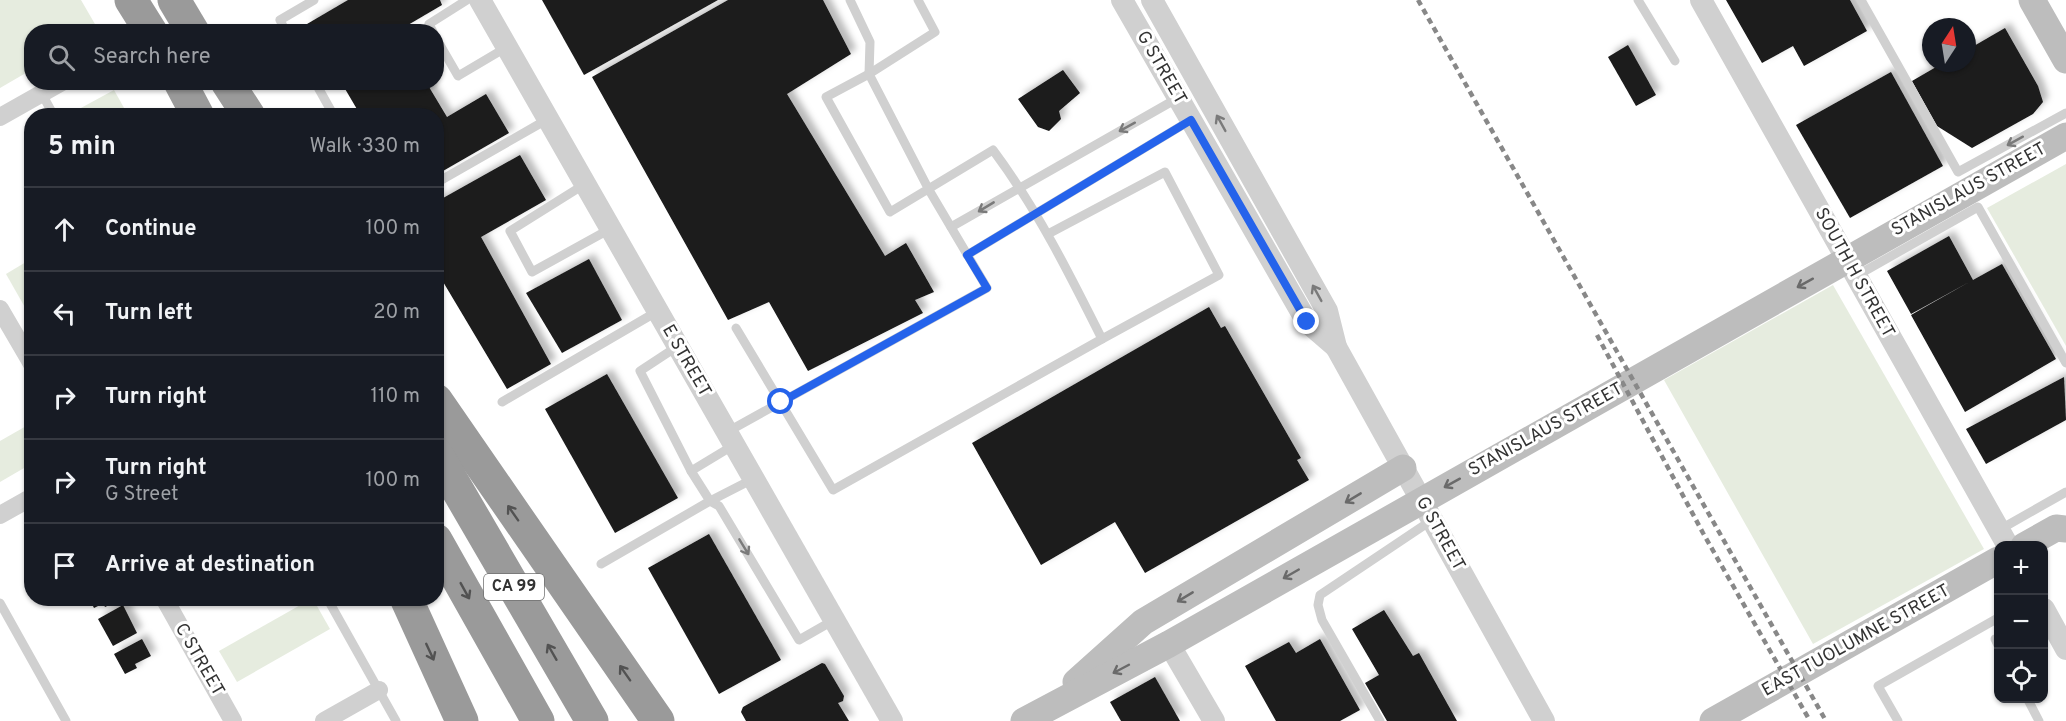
<!DOCTYPE html>
<meta charset="utf-8">
<style>
:root{--surface:#171b24;--page:#242831;--text:#f1f3f6;--muted:#9ea1a6;--line:#363941}
body{margin:0;font-family:Overpass,sans-serif;background:var(--page);color:var(--text)}
.controls{position:absolute;right:18px;bottom:18px;display:grid;overflow:hidden;border-radius:12px;box-shadow:0 2px 4px #0004}
.controls button{width:54px;height:54px;display:grid;place-items:center;padding:0;border:0;border-bottom:2px solid var(--line);background:var(--surface);color:var(--text);font:30px sans-serif}
.compass{position:absolute;left:1922px;top:18px;width:54px;height:54px;border-radius:50%;background:var(--surface);box-shadow:0 2px 4px #0004;rotate:12deg}
.stop{position:absolute;width:18px;height:18px;margin:-14px;border:4px solid #2563eb;border-radius:50%;background:#fff}
.stop.end{background:#2563eb;border-color:#fff;box-shadow:0 2px 6px #0008}
.list{margin:0;padding:0;list-style:none}
h2{display:flex;justify-content:space-between;align-items:center;height:78px;margin:0;padding:0 24px;font-size:26px}
h2 small{font-size:20px;font-weight:400;color:var(--muted)}
.list li{display:grid;grid-template-columns:39px 1fr auto;gap:18px;align-items:center;box-sizing:border-box;height:84px;padding:0 24px;border-top:2px solid var(--line)}
.list b{display:block;font-size:22px;white-space:nowrap}
.list p{margin:0;font-size:20px;white-space:nowrap;color:var(--muted)}
.list em{font-size:20px;font-style:normal;color:var(--muted)}
.icon{flex:none;width:33px;height:33px;fill:none;stroke:currentColor;stroke-width:2;stroke-linecap:round;stroke-linejoin:round}
.map{position:relative;flex:none;width:2066px;height:721px;overflow:hidden}
.search{position:absolute;background:var(--surface);box-shadow:0 2px 4px #0004;left:24px;top:24px;width:420px;height:66px;display:flex;align-items:center;gap:15px;box-sizing:border-box;padding:0 21px;border-radius:24px;color:var(--muted);font-size:22px}
.panel{position:absolute;background:var(--surface);box-shadow:0 2px 4px #0004;left:24px;top:108px;width:420px;height:498px;border-radius:24px}
.map>svg:first-child{display:block}
.green{fill:#e6ecdf}
.building{fill:#1a1a1a;filter:url(#shadow)}
.lines{fill:none;stroke-linecap:round;stroke-linejoin:round}
.service{stroke:#d0d0d0;stroke-width:9}
.minor{stroke:#d0d0d0;stroke-width:18}
.tertiary{stroke:#d0d0d0;stroke-width:22}
.secondary{stroke:#bdbdbd;stroke-width:27}
.motorway{stroke:#9a9a9a;stroke-width:33}
.rail{stroke:#888;stroke-width:4.5;stroke-dasharray:6 4.5;stroke-linecap:butt}
.oneway{stroke:#7a7a7a}
.oneway2{stroke:#6a6a6a}
.oneway3{stroke:#525252}
.route{stroke:#2563eb;stroke-width:8}
.labels{text-anchor:middle;dominant-baseline:central;stroke-width:6;stroke-linejoin:round;paint-order:stroke}
.shield{fill:#fff;stroke:#707070;stroke-width:1.5}
.shield-label{font-size:16px;font-weight:bold;fill:#333}
.street-label{font-size:18px;fill:#333;stroke:#fff}
</style>
<div class="map">
<svg width="2066" height="721" viewBox="0 0 2066 721">
<defs>
<filter id="shadow"><feDropShadow dx="5.5" dy="-5.5" stdDeviation="3" flood-color="#0004"/></filter>
</defs>
<rect width="100%" height="100%" fill="#fff"/>
<g class="green">
<path d="M0 0H81L99 31 32 32 31 70 0 88Z"/>
<path d="M114 90 128 115H68Z"/>
<path d="M2066 164V346L1987 208Z"/>
<path d="M31 259V318L6 274Z"/>
<path d="M1833 285 1984 549 1813 644 1664 380Z"/>
<path d="M28 425 31 432V464L0 482V441Z"/>
<path d="M311 599H313L330 629 237 682 219 651Z"/>
</g>
<g class="building">
<path d="M348 0H440L442 5 396 32H311L307 24Z"/>
<path d="M542 0H718L584 75Z"/>
<path d="M728 0H823L851 54 787 94 885 256 906 243 934 292 915 300 923 313 808 371 769 302 728 320 592 77Z"/>
<path d="M1726 0H1850L1867 31 1804 66 1793 46 1762 63Z"/>
<path d="M2005 28 2038 86 2043 102 2033 114 1972 148 1937 126 1912 81 1943 63H1967V50Z"/>
<path d="M1628 45 1656 95 1636 106 1608 57Z"/>
<path d="M1063 70 1080 93 1059 111 1061 119 1049 131 1038 127 1018 99Z"/>
<path d="M1891 72 1943 166 1850 218 1796 125Z"/>
<path d="M341 82H426L447 117 486 94 509 133 436 175V116H361Z"/>
<path d="M520 155 546 200 481 237 551 364 507 389 436 270V202Z"/>
<path d="M1949 236 1973 280 2002 264 2056 359 1965 412 1911 315 1971 281 1911 314 1887 271Z"/>
<path d="M589 259 622 320 562 353 526 293Z"/>
<path d="M1209 307 1221 328 1225 326 1301 458 1297 460 1309 480 1145 573 1115 522 1041 565 972 443Z"/>
<path d="M607 374 678 498 615 533 545 409Z"/>
<path d="M2064 377 2066 420 1986 464 1966 429Z"/>
<path d="M709 534 781 660 719 694 648 568Z"/>
<path d="M89 598H100L102 604 94 608Z"/>
<path d="M101 598H117L118 601 105 607Z"/>
<path d="M123 605 137 633 113 646 98 619Z"/>
<path d="M1384 610 1413 656 1419 653 1457 721H1387L1365 683 1379 675 1352 629Z"/>
<path d="M142 639 151 656 135 664 137 668 125 674 114 654Z"/>
<path d="M1320 639 1360 710 1340 721H1276L1245 666 1289 642 1296 653Z"/>
<path d="M822 663 825 664 844 696 843 701 838 703 849 721H746L741 712 743 707Z"/>
<path d="M1155 677 1180 721H1121L1110 702Z"/>
</g>
<g class="lines">
<g class="service">
<path d="M850 0 870 42 869 74"/>
<path d="M1638 0 1675 61"/>
<path d="M1861 0 1958 172 2066 113"/>
<path d="M286 32 280 20 314 0"/>
<path d="M433 32 429 24 467 0"/>
<path d="M436 38 458 76 507 47"/>
<path d="M869 74 935 32 918 0"/>
<path d="M315 82 334 116"/>
<path d="M42 94 54 116"/>
<path d="M436 183 548 119"/>
<path d="M585 184 510 231 532 272 610 229"/>
<path d="M951 227 1178 98"/>
<path d="M967 255 1191 120"/>
<path d="M1856 276 1978 207 2066 363"/>
<path d="M736 328 833 490 1102 339"/>
<path d="M678 346 640 371 691 471"/>
<path d="M502 402 658 311"/>
<path d="M727 432 987 288 929 190 869 74 826 97 890 212 993 150C1037 209 1069 273 1102 339L1219 275 1165 172 1048 234"/>
<path d="M710 501 719 506 799 640 834 620"/>
<path d="M710 501 753 479"/>
<path d="M1999 530 2066 492"/>
<path d="M601 564 710 501 691 471 734 445"/>
<path d="M327 598 396 721"/>
<path d="M0 603 66 721"/>
<path d="M1998 638 1995 639 1998 645"/>
<path d="M2027 698 2039 721"/>
<path d="M1380 721 1322 620 1318 605 1320 595 1432 520"/>
<path d="M1898 721 1878 686 1998 618"/>
</g>
<g class="minor">
<path d="M0 117 62 82"/>
<path d="M0 309 32 364"/>
<path d="M0 515 32 497"/>
<path d="M164 598 233 721"/>
<path d="M324 721 379 690"/>
</g>
<g class="tertiary">
<path d="M480 0 892 721"/>
<path d="M1122 0 1307 322 1336 347"/>
<path d="M1152 0 1327 311 1336 347 1544 721"/>
<path d="M1701 0 2008 546"/>
<path d="M2044 609 2066 649"/>
<path d="M1169 644 1214 721"/>
</g>
<g class="secondary">
<path d="M2032 0 2066 60"/>
<path d="M2024 546 2056 528 2066 529"/>
<path d="M1076 682 1143 622 1403 468"/>
<path d="M1024 721 1169 644 2066 136"/>
<path d="M1713 721 1998 560"/>
</g>
<g class="motorway">
<path d="M131 0 151 32"/>
<path d="M174 0 193 32"/>
<path d="M180 82 198 116"/>
<path d="M227 82 249 116"/>
<path d="M436 400 658 721"/>
<path d="M436 453 592 721"/>
<path d="M436 540 538 721"/>
<path d="M406 598 462 721"/>
</g>
<g class="rail">
<path d="M1418 0 1826 721"/>
<path d="M1597 335 1703 533 1810 721"/>
</g>
</g>
<defs><path id="oneway-shaft" d="M-6 0H5M1.5-3L5.5 0L1.5 3" fill="none" stroke-width="1.6" stroke-linecap="round" stroke-linejoin="round" transform="scale(1.5)"/></defs>
<g class="oneway">
<use href="#oneway-shaft" transform="translate(1221 123) rotate(-119)"/>
<use href="#oneway-shaft" transform="translate(1127 127) rotate(151)"/>
<use href="#oneway-shaft" transform="translate(2015 141) rotate(151)"/>
<use href="#oneway-shaft" transform="translate(986 207) rotate(149)"/>
<use href="#oneway-shaft" transform="translate(1317 293) rotate(-119)"/>
<use href="#oneway-shaft" transform="translate(744 547) rotate(59)"/>
</g>
<g class="oneway2">
<use href="#oneway-shaft" transform="translate(1805 283) rotate(151)"/>
<use href="#oneway-shaft" transform="translate(1452 483) rotate(151)"/>
<use href="#oneway-shaft" transform="translate(1353 498) rotate(149)"/>
<use href="#oneway-shaft" transform="translate(1291 574) rotate(150)"/>
<use href="#oneway-shaft" transform="translate(1185 597) rotate(149)"/>
<use href="#oneway-shaft" transform="translate(1121 669) rotate(152)"/>
</g>
<g class="oneway3">
<use href="#oneway-shaft" transform="translate(513 513) rotate(-125)"/>
<use href="#oneway-shaft" transform="translate(465 591) rotate(61)"/>
<use href="#oneway-shaft" transform="translate(430 652) rotate(65)"/>
<use href="#oneway-shaft" transform="translate(552 652) rotate(-120)"/>
<use href="#oneway-shaft" transform="translate(625 673) rotate(-125)"/>
</g>
<g class="lines">
<path class="route" d="M781 402 987 288 967 255 1191 120 1307 322"/>
</g>
<g class="labels">
<rect class="shield" x="484" y="574" width="60" height="26" rx="4.5"/>
<g class="shield-label">
<text x="514" y="587">CA 99</text>
</g>
<g class="street-label">
<text transform="translate(1161 68) rotate(60)">G STREET</text>
<text transform="translate(1969 190) rotate(-29)">STANISLAUS STREET</text>
<text transform="translate(1854 273) rotate(61)">SOUTH H STREET</text>
<text transform="translate(686 361) rotate(60)">E STREET</text>
<text transform="translate(1546 430) rotate(-29)">STANISLAUS STREET</text>
<text transform="translate(1440 534) rotate(61)">G STREET</text>
<text transform="translate(1856 641) rotate(-29)">EAST TUOLUMNE STREET</text>
<text transform="translate(199 660) rotate(60)">C STREET</text>
</g>
</g>
</svg>
<div class="controls">
<button>+</button>
<button>−</button>
<button><svg class="icon" aria-label="locate" viewBox="0 0 24 24"><circle cx="12" cy="12" r="6"/><path d="M12 2v4M12 18v4M2 12h4M18 12h4"/></svg></button>
</div>
<svg class="compass" viewBox="-18 -18 36 36"><path d="M0-13l5 13h-10z" fill="#e53935"/><path d="M0 13l5-13h-10z" fill="#9ea1a6"/></svg>
<div class="stop" style="left:781px;top:402px"></div>
<div class="stop end" style="left:1307px;top:322px"></div>
<div class="search"><svg class="icon" aria-label="search" viewBox="0 0 24 24"><circle cx="10" cy="10" r="6"/><path d="M15 15l6 6"/></svg>Search here</div>
<section class="panel">
<h2>5 min<small>Walk · 330 m</small></h2>
<ul class="list">
<li><svg class="icon" aria-label="ahead" viewBox="0 0 24 24"><path d="M12 20V5M6 11l6-6 6 6"/></svg><div><b>Continue</b></div><em>100 m</em></li>
<li><svg class="icon" aria-label="left" viewBox="0 0 24 24"><path d="M17 20v-9H6M10 6l-5 5 5 5"/></svg><div><b>Turn left</b></div><em>20 m</em></li>
<li><svg class="icon" aria-label="right" viewBox="0 0 24 24"><path d="M7 20v-9h11M14 6l5 5-5 5"/></svg><div><b>Turn right</b></div><em>110 m</em></li>
<li><svg class="icon" aria-label="right" viewBox="0 0 24 24"><path d="M7 20v-9h11M14 6l5 5-5 5"/></svg><div><b>Turn right</b><p>G Street</p></div><em>100 m</em></li>
<li><svg class="icon" aria-label="arrive" viewBox="0 0 24 24"><path d="M6 21V4h12l-3 4 3 4H6"/></svg><div><b>Arrive at destination</b></div></li>
</ul>
</section>
</div>
